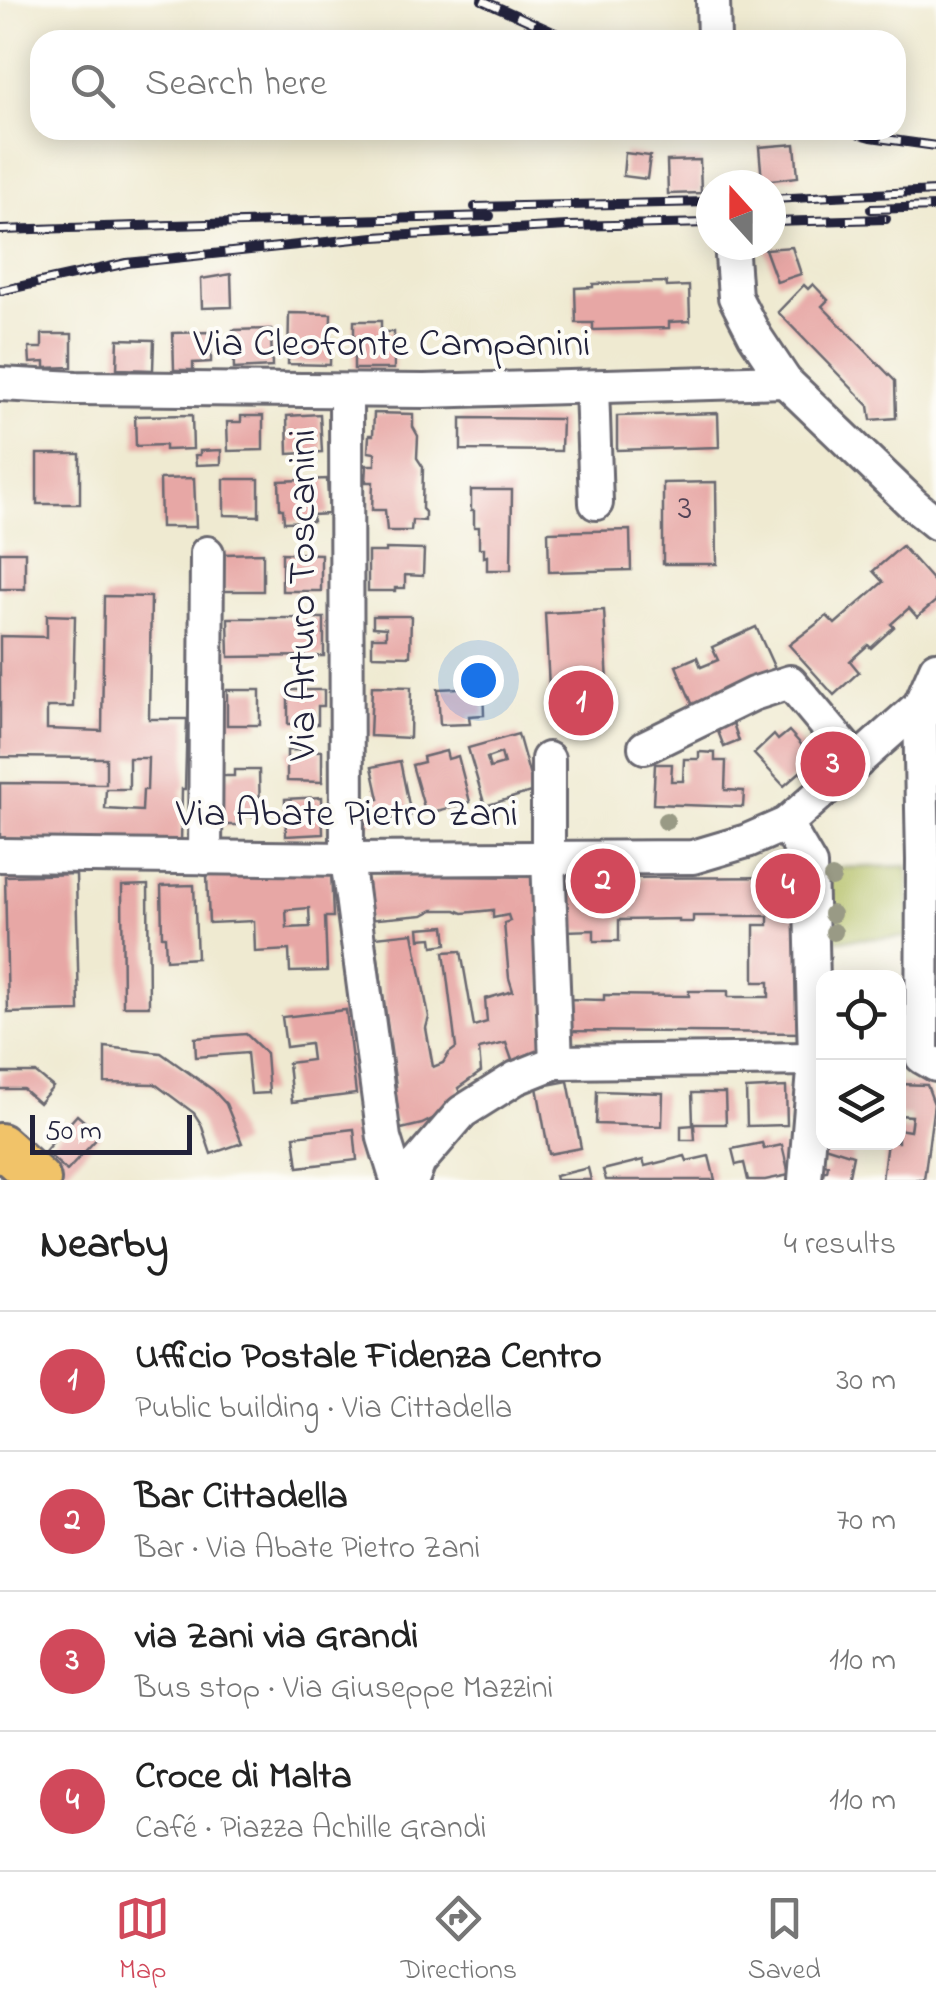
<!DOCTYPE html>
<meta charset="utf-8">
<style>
:root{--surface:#fff;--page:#f6f6f6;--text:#222;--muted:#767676;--line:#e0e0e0;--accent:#d1495b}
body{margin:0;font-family:"Indie Flower",sans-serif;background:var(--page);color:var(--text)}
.controls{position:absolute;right:30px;bottom:30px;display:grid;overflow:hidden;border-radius:20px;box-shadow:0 5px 25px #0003}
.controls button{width:90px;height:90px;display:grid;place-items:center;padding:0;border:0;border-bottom:2px solid var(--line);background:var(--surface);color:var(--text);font:50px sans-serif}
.compass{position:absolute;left:696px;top:170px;width:90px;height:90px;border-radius:50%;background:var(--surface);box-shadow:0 5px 25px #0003;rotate:339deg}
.scale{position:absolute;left:30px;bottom:25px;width:162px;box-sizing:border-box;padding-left:10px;border:5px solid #22223b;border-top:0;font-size:28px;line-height:35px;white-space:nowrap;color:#22223b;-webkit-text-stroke:8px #fdfcf7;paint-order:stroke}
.you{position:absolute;left:478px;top:680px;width:35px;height:35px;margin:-25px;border:8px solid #fff;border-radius:50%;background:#1a73e8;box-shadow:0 0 0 15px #1a73e833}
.badge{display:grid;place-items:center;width:65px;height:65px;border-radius:50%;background:var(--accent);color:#fff;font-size:32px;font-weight:700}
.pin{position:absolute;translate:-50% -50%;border:5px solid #fff;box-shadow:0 2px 10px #0006}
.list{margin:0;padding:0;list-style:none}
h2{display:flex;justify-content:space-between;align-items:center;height:130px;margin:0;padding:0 40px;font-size:42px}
h2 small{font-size:32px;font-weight:400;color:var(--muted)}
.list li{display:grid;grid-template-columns:65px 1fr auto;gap:30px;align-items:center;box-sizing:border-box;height:140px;padding:0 40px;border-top:2px solid var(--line)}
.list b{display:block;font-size:38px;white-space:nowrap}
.list p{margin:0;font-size:32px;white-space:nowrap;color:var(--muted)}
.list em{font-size:32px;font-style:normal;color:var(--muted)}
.icon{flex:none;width:55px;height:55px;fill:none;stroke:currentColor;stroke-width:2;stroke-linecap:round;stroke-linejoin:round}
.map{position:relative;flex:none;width:936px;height:1180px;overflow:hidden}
.search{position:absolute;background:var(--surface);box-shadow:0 5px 25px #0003;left:30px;right:30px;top:30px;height:110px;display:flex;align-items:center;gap:25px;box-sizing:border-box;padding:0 35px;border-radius:30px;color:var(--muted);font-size:38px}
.sheet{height:690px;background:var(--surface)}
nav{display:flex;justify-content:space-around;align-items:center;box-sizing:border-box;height:140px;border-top:2px solid var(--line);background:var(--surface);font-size:28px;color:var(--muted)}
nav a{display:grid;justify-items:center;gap:5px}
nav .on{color:var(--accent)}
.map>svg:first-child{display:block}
.green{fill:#afbb5d;stroke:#686e4c;stroke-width:2.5}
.building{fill:#e7a7a5;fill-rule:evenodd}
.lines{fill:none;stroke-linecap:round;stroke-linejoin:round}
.minor-casing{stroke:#6a6870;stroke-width:38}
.major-casing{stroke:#6a6870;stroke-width:48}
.minor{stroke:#fff;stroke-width:32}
.major{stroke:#f1c369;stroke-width:42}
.rail-casing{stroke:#22223b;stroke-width:10}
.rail{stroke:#fdfcf7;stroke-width:6;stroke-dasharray:19;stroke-linecap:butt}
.tree{fill:#999a85}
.labels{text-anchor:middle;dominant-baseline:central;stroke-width:8;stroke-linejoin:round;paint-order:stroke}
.number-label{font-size:35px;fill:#534356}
.street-label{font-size:40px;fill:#22223b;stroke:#fdfcf7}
</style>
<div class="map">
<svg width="936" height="1180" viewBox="0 0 936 1180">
<rect width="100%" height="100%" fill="#fdfcf7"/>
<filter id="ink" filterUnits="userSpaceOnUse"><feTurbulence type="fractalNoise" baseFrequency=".01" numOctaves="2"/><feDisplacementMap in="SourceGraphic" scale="20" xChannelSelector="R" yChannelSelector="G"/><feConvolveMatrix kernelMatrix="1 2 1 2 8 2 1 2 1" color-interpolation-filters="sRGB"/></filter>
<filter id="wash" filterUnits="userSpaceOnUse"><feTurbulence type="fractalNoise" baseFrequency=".0048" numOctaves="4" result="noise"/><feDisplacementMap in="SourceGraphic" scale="40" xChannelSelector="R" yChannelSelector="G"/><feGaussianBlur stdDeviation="2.25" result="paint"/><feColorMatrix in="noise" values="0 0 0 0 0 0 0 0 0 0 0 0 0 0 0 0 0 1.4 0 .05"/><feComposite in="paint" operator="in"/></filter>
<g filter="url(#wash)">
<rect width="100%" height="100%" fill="#efead1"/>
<path class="green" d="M908 866 911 937 830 940 828 868Z"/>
<g id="blocks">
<g class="building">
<path d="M795 144 798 177 762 181 759 147Z"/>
<path d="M625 153 650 156 647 179 623 176Z"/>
<path d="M700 160 701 193 668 194 667 161Z"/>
<path d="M792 247 801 274 777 282 765 249Z"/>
<path d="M231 274 232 307 202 308 201 279Z"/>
<path d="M666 282 667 287 689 286 690 321 669 322V328L593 330V323H576L575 288 593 287V284Z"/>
<path d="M813 284 828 300 822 306 895 381 896 418 871 420 869 406 778 312 804 285 808 289Z"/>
<path d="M289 313 331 314 330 365 288 364Z"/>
<path d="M354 321H381V332H394V369H354Z"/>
<path d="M271 329 272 367 234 369 233 330Z"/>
<path d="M211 332V362L193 363V370H174L173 333Z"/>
<path d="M42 334H72V367L45 368V362L30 363 29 348H42Z"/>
<path d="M118 339 154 340 153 370 117 369Z"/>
<path d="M374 413 413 414V427L418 436 417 458 423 467 422 509 425 512V521L412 520 411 531H387L385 510H372L373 482H366L367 465H375V453L368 452 369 435H373Z"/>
<path d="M718 413 719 447 617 450V416Z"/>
<path d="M320 414 322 452 288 454 287 416Z"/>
<path d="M192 415 193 449 165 450V445L136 446 135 416Z"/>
<path d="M241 416H263V450L228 451 227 422H241Z"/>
<path d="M461 418 562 419 561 451 461 450Z"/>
<path d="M221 450V464L196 465 195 455H200V451Z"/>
<rect x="37" y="454" width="43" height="50"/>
<path d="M194 478 196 527H161L160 479Z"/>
<path d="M224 479H259V516L224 515Z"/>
<path d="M327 479 329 514 312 515 313 521 284 522 283 509H280L279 481Z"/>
<path d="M716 482 717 564H663V483Z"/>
<path d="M471 490H512L511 570H487V556L484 557V548H479V527H474V511H471Z"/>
<path d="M630 530 631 570 549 572 548 532Z"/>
<path d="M902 546 936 584V601L917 617 909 608 891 624 894 627 871 648 868 645 850 661 859 672 834 695 789 645 827 616 835 624 883 582 873 571Z"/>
<path d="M386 549 424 550 423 576 405 575V588H395V591H368V552H386Z"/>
<rect x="0" y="552" width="25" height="37"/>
<path d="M263 553V591H223V554Z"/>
<path d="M282 553 321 554V591H282Z"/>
<path d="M104 596 151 597 149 719H187L185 789H182L181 845 0 841V783L106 784V758L0 757V636L47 637V615L75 616 73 707H47V729L102 731ZM129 758H148L147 790H143L142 811 105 809 106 789H129Z"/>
<path d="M604 610 610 721 551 725 545 613Z"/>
<path d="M373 616H411L410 656 372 655V637H386V628L373 627Z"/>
<path d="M228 618H324V656L229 657Z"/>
<path d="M756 627 775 669 694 708 676 666 697 657 701 667 718 660 712 647Z"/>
<path d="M372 686 411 687 410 738 370 736Z"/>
<path d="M483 687 484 715 469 716 470 724 440 725 438 689Z"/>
<rect x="227" y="690" width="33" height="35"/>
<path d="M288 690H324V706H318V724H288Z"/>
<path d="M732 720 739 741 724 747 716 726Z"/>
<path d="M789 731 818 763 803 775 800 772 784 786 754 754 774 735 778 740Z"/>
<path d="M518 734 534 791 485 806 468 748ZM501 753 504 764 490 768 487 758Z"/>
<path d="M287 750 322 751V782L287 781Z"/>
<path d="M446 751 448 759 458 756 470 802 426 814 412 765 424 762 423 757Z"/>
<path d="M699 752 715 753V761H726L725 790 744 791 743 807 653 804 655 764H672L671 781H683L684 759H699Z"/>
<path d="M400 761 411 815 364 824 360 803 379 799 372 767Z"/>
<path d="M234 770H259L260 816H241L242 825H220L219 776H234Z"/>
<path d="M322 797 323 834 286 836 285 799Z"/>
<path d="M331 870 333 917H325L327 971 290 972 289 950 255 952 254 921 209 923 207 875ZM309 908 310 927 287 928 286 910Z"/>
<path d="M76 874 79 1011 8 1013 5 876Z"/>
<path d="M359 875 541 877 544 1048 513 1063 506 1043 479 1049 481 1072 458 1088 464 1103 422 1124 401 1129 389 1112 386 1088 396 1086 375 937 413 933 429 1017 426 1028 433 1067 443 1063 449 1053 456 1048 444 952 461 951 474 1026 487 1022 485 999 513 991 509 978 504 923 510 921 508 915 493 918V910L463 913 456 910H433L423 915 367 920Z"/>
<path d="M806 877 805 1033 566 1031V999L604 1000V995L689 996V991H728V997H769V982H754V925H768V916H693V922H679V919L619 920V941H594V930L565 931V878Z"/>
<path d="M148 885 149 1006H123L122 886Z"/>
<path d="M194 885 197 958 166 960 165 936H162L161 886Z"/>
<path d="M445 926 447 944 433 946 432 938 420 939 419 928Z"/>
<path d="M346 1010 356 1094 292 1102 288 1063 312 1060 310 1044 286 1047 282 1017Z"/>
<path d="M246 1034 266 1053 269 1093 251 1094 247 1053 196 1057 195 1038Z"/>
<path d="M105 1047 161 1053 213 1090 226 1104 242 1143 211 1154 201 1124 194 1113 155 1084 105 1083Z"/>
<path d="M0 1073H36L53 1087 39 1103 23 1089H0Z"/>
<path d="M568 1081 581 1148 549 1154 537 1087Z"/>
<path d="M898 1084 927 1085 934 1104 924 1180H882L887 1142H898V1129L910 1131 912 1116 898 1115Z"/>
<path d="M786 1087 787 1125 747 1126 746 1089Z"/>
<path d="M597 1091 663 1093 662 1126 596 1124Z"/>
<path d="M692 1093H725L726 1124H693Z"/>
<path d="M77 1115 100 1135 67 1171 45 1151Z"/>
<path d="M694 1125 695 1140H681V1126Z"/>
<path d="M354 1129 357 1160 298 1167 294 1136Z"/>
<path d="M762 1143 764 1149 782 1145 789 1175 765 1180H748L744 1163 736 1165 732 1149Z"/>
<path d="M821 1145 853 1155 848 1180H818L819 1172 827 1171 828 1165 822 1163Z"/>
<path d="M685 1156 687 1161 709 1156 715 1180H606L603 1170 643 1160 645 1166Z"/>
<path d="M588 1168 591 1180H556L555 1176Z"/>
</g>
</g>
</g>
<g filter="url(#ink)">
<use href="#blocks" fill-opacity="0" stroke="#6a6870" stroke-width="2.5"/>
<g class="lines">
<defs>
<g id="minor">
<path d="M713 0 714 40"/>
<path d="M732 256 735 297 755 336 785 381 914 505 936 523"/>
<path d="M0 384 76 388 424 391 785 381"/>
<path d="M592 387 596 503"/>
<path d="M346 391 347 859 384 1138 397 1180"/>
<path d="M936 668 920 705 923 860 922 1057 936 1065"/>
<path d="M645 747 753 694 790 682 857 762"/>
<path d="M548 759V858L556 1062"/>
<path d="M786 824 810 865 815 1059 805 1180"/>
<path d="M0 855 347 859 693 857 747 841 786 824 936 691"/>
<path d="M205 858 207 553"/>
<path d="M412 1180 419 1162 462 1112 516 1078 556 1062 815 1059"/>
</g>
<path id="major" d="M0 1145 39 1180"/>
</defs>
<use href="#minor" class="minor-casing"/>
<use href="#major" class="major-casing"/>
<use href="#minor" class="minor"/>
<use href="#major" class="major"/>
<defs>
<g id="rail">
<path d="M482 0 571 40"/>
<path d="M845 130 871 137 936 146"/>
<path d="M771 199 936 191"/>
<path d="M475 207 711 202"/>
<path d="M871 209 936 207"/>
<path d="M771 222 886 219"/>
<path d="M0 230 490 216"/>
<path d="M0 291 127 263 374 237 567 226 711 223"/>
</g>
</defs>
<use href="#rail" class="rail-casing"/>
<use href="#rail" class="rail"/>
</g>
<g class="tree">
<circle cx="666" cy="821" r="9"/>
<circle cx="832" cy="878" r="9"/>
<circle cx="832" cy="914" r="9"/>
<circle cx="834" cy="932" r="9"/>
</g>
</g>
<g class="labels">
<g class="number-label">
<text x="685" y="509">3</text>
</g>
<g class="street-label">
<text x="392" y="345">Via Cleofonte Campanini</text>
<text transform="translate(304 595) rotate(-90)">Via Arturo Toscanini</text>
<text x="347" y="815">Via Abate Pietro Zani</text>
</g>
</g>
</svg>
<div class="controls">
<button><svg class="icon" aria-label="locate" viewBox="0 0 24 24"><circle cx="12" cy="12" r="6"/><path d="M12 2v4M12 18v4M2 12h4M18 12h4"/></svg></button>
<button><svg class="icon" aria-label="layers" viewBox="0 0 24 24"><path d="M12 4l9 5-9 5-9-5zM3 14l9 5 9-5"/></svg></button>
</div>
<svg class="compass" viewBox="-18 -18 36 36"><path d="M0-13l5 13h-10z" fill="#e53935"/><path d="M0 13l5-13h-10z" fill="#767676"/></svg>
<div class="scale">50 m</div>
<div class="you"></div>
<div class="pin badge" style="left:581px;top:703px">1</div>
<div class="pin badge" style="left:603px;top:881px">2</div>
<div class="pin badge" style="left:833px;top:764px">3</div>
<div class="pin badge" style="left:788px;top:886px">4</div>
<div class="search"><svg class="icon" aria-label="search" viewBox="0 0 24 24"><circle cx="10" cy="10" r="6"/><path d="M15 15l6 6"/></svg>Search here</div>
</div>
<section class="sheet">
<h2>Nearby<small>4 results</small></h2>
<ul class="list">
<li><span class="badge">1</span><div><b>Ufficio Postale Fidenza Centro</b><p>Public building · Via Cittadella</p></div><em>30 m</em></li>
<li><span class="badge">2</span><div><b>Bar Cittadella</b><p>Bar · Via Abate Pietro Zani</p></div><em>70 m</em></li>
<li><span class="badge">3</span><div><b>via Zani via Grandi</b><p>Bus stop · Via Giuseppe Mazzini</p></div><em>110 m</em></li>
<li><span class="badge">4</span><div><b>Croce di Malta</b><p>Café · Piazza Achille Grandi</p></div><em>110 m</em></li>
</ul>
</section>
<nav>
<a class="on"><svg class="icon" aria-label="map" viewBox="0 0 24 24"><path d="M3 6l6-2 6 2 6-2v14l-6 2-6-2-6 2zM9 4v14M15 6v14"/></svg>Map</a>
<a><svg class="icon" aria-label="directions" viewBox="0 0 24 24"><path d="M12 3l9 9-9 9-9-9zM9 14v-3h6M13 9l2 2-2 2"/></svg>Directions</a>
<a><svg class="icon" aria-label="saved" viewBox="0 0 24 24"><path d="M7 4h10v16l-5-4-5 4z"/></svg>Saved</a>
</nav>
